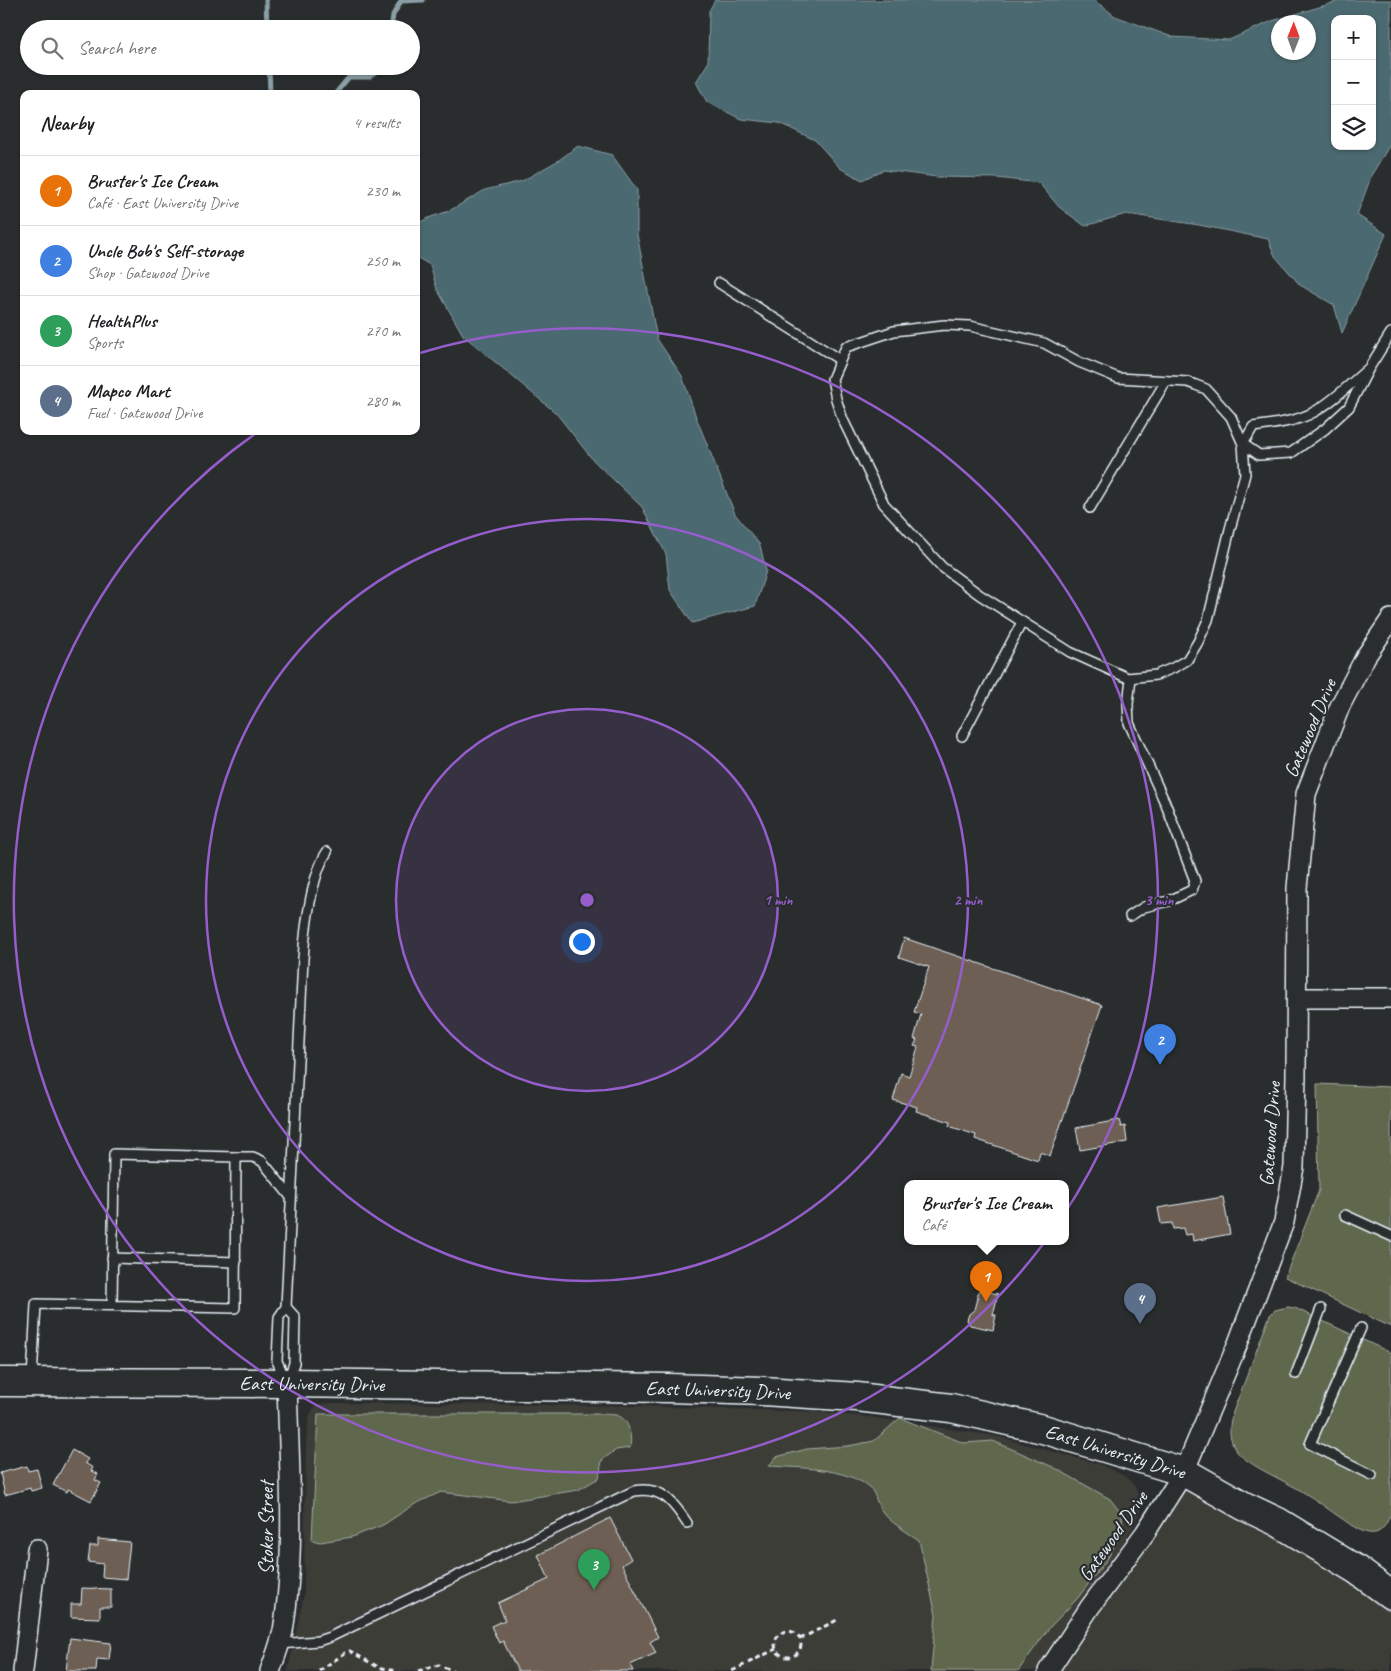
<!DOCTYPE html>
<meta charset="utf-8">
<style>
:root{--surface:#fff;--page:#f2f2f2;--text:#202124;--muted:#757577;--line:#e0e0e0;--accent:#84575d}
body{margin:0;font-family:Caveat,sans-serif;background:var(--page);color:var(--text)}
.controls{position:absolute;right:15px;top:15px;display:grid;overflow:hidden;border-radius:10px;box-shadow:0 1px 4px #0004}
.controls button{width:45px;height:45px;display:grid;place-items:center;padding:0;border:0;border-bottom:1px solid var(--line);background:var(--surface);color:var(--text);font:25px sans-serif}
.compass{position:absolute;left:1271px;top:15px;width:45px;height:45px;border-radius:50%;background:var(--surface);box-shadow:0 1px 4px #0004;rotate:1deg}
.you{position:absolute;left:581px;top:941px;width:18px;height:18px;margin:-12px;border:4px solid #fff;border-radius:50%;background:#1a73e8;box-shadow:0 0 0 8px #1a73e833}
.badge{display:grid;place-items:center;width:32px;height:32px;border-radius:50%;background:var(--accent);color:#fff;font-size:16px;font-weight:700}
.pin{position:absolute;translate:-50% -41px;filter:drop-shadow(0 1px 2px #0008)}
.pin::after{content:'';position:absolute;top:26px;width:18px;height:15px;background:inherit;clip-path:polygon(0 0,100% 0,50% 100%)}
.popup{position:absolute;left:904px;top:1180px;width:165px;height:65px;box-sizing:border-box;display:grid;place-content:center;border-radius:10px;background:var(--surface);filter:drop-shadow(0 1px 4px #0005);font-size:16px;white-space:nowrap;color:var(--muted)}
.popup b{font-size:19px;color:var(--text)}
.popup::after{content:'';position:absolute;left:50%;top:100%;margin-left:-10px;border:10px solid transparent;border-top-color:var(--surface)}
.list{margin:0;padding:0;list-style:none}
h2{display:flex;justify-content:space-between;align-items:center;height:65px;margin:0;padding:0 20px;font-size:21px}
h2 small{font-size:16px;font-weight:400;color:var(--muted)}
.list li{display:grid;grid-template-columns:32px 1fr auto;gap:15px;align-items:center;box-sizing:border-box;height:70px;padding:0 20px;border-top:1px solid var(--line)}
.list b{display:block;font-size:19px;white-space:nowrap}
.list p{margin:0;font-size:16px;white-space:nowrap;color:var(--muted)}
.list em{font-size:16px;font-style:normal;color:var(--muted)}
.icon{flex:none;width:28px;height:28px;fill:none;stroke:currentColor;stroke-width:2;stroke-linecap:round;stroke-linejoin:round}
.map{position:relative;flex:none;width:1391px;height:1671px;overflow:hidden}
.search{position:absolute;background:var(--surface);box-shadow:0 1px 4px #0004;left:20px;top:20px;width:400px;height:55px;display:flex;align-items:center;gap:12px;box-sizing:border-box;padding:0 18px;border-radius:28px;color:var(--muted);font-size:19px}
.panel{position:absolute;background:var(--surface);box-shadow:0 1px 4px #0004;left:20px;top:90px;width:400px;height:345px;border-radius:10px}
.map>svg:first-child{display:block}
.built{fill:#3e3c39}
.green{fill:#5e674e;stroke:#a3aca3}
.water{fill:#4c6970;stroke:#8a9fa6;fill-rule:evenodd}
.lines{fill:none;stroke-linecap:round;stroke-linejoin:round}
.stream{stroke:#8a9fa6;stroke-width:5}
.building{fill:#6d5f53;stroke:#e8f1f8}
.service-casing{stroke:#e8f1f8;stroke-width:12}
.minor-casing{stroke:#e8f1f8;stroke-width:22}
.primary-casing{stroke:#e8f1f8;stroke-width:31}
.path{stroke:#e8f1f8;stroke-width:3;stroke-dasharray:5 4;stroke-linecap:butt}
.service{stroke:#2a2d2e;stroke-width:9}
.minor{stroke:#2a2d2e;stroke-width:19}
.primary{stroke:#2a2d2e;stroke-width:28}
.ring{fill:none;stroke:#965dcd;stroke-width:2.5}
.labels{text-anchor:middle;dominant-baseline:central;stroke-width:4.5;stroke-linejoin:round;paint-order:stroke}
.street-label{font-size:20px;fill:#e8f1f8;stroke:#2a2d2e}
.centre{fill:#965dcd;stroke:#2a2d2e;stroke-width:2.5}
.ring-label{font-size:15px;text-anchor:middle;font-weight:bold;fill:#965dcd;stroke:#2a2d2e;stroke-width:4.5;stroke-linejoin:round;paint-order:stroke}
</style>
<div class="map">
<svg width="1391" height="1671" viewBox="0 0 1391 1671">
<rect width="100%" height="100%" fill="#2a2d2e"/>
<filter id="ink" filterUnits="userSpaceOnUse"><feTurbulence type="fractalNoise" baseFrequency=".02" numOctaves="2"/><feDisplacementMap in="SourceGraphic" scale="10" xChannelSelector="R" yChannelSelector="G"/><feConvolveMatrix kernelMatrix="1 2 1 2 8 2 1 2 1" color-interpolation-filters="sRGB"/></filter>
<g filter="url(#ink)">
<g class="built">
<path d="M335 1403 641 1406 817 1412 869 1417 995 1436 1102 1465 1128 1478 1135 1487 1140 1500V1512L1134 1525 1043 1671H288L304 1595 306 1443 309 1417 313 1409 320 1404Z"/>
<path d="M1184 1472 1391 1596V1671H1048Z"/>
</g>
<g class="green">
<path d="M1317 1084 1391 1087V1327L1285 1277 1319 1190Z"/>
<path d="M1288 1307 1295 1308 1391 1353V1513C1388 1520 1384 1531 1375 1533 1365 1535 1352 1526 1344 1520 1330 1511 1317 1500 1303 1492 1286 1481 1244 1464 1235 1449 1228 1436 1229 1424 1233 1412L1270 1315 1275 1310Z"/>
<path d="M318 1414H606C610 1415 615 1414 619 1416 630 1421 632 1438 630 1448L616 1450 602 1460 599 1478 578 1490 511 1501 441 1492 415 1504 383 1525 352 1537 320 1542 312 1540Z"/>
<path d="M900 1418 964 1443 993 1441 1021 1453 1055 1468 1110 1499 1122 1514 1123 1529 1108 1558 1077 1599 1049 1628 1018 1671H931L936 1615 919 1540C906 1531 888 1522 880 1508 876 1502 875 1492 870 1488 846 1467 799 1468 769 1466L776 1457 807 1449 848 1446 874 1441Z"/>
</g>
<g class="water">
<path d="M715 0H1094L1115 16 1172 37 1229 40 1272 21 1343 0H1391V143L1372 174 1357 215 1386 234 1342 333 1334 305 1300 285 1275 256 1268 239 1199 225 1126 214 1085 226 1059 207 1039 183 997 178 937 177 883 170 862 180 840 168 815 140 779 123 741 119 707 102 696 82 708 63 709 11ZM1335 19H1372V146H1335ZM1278 22H1308V52H1278Z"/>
<path d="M578 146 612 155 637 190V234L657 339 682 376 696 417 735 514 760 545 766 571 755 606 692 623 670 590 666 554 642 507 593 460 556 413 463 335 437 289 430 265 416 257V224L431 217 449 211 485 190 522 181 559 160Z"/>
</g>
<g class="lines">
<g class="stream">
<path d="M266 0 267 29"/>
<path d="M391 29 393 15 401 1 423 0"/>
<path d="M269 66 270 94"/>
<path d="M335 94 349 77H369L386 66"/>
</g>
</g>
<g class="building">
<path d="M904 938 1102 1005 1050 1156 1040 1152 1038 1160 975 1139 976 1135 949 1126 950 1122 916 1111 917 1107 893 1100 901 1073 909 1076 918 1047 914 1046 917 1040 914 1039 921 1014 914 1012 929 967 899 957Z"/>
<path d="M1119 1120 1121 1127 1125 1126 1127 1142 1080 1150 1076 1128Z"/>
<path d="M1223 1197 1230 1234 1193 1241 1192 1234 1185 1235 1183 1228 1173 1229 1172 1223 1161 1224 1158 1208Z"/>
<path d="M979 1290 998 1294 993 1315H996L993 1330 970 1325 967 1320 969 1314 974 1310Z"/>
<path d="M72 1450 88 1459 85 1463 93 1468 91 1471 98 1474 95 1480 101 1483 91 1501 68 1489 67 1492 53 1485Z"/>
<path d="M27 1466 28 1471 37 1469 42 1488 31 1491 30 1488 5 1495 0 1473Z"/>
<path d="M610 1518 631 1559 622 1565 658 1637 650 1642 656 1653 630 1665 633 1671H518L503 1641 499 1643 491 1626 505 1620 498 1603 549 1579 538 1555Z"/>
<path d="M98 1539 130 1542 126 1579 102 1577 103 1564 88 1562 90 1546H98Z"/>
<path d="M82 1588 111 1589V1607H100V1618L71 1617V1604H81Z"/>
<path d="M70 1638 111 1643 109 1660 97 1659 96 1671H66Z"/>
</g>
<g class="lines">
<defs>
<g id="service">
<path d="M719 283 840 360"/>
<path d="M944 325 970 326 1044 343 1079 362 1118 378 1188 382 1206 389 1231 417 1243 444 1245 474 1230 529 1208 620 1198 642 1187 660 1173 668 1156 675 1128 678 1070 652 980 595 942 567 884 504 843 420 836 399 832 379 846 347 894 331Z"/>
<path d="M1369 368C1351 383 1334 401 1314 412 1296 422 1273 424 1253 427L1243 444 1259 455 1291 453 1325 429 1349 407 1369 368 1391 333"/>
<path d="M1090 508 1166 381"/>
<path d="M962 736 1022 622"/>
<path d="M1130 916 1144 907 1169 901 1192 890 1195 881 1166 805 1129 723 1128 704 1131 678"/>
<path d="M236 1157H253L262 1161 290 1196"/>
<path d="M1345 1215 1391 1236"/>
<path d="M112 1258 236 1262"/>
<path d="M286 1307 295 1317 294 1363 288 1380"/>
<path d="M1361 1328 1310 1444 1372 1475"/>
<path d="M1296 1374 1321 1309"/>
<path d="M32 1379 36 1304 235 1308 236 1157 114 1154 112 1305"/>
<path d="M285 1379 277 1361 279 1317 286 1307 303 959C305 930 311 876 327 852"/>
<path d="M279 1644 318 1641 330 1637 634 1491C662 1486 673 1502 687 1523"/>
</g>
<g id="minor">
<path d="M1297 998H1391"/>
<path d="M23 1671 37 1549"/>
<path d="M270 1671C275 1658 280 1644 283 1631 296 1550 289 1464 287 1383"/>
<path d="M1048 1671 1090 1607 1145 1533 1184 1472 1238 1343 1284 1222 1294 1167 1296 1075 1297 888 1306 794 1340 706 1366 656 1391 619"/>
</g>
<g id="primary">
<path id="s1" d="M0 1382 287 1383 669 1388 763 1391 857 1397 951 1408 1043 1429 1184 1472 1244 1506 1278 1522 1357 1570 1391 1595"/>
</g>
</defs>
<use href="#service" class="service-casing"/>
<use href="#minor" class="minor-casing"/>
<use href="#primary" class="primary-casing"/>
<g class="path">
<circle cx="788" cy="1644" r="13"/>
<path d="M800 1639 837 1620"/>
<path d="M319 1671 345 1653 350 1651 378 1667 395 1671"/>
<path d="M418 1671 439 1665 453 1671"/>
<path d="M732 1671 776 1649"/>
</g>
<use href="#service" class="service"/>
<use href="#minor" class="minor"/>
<use href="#primary" class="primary"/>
</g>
</g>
<circle cx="587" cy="900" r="191" fill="#965dcd" fill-opacity=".12"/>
<g class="ring">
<circle cx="587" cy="900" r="191"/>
<circle cx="587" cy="900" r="381"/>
<path d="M420 353A572 572 0 1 1 259 431"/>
</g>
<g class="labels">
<g class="street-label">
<text transform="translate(1310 728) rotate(-67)">Gatewood Drive</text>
<text transform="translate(1270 1134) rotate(-86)">Gatewood Drive</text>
<text stroke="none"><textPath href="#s1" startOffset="312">East University Drive</textPath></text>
<text stroke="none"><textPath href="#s1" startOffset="718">East University Drive</textPath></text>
<text stroke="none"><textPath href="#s1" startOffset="1122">East University Drive</textPath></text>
<text transform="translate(266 1528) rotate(-90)">Stoker Street</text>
<text transform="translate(1113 1536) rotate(-55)">Gatewood Drive</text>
</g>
</g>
<circle cx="587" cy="900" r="8" class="centre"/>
<g class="ring-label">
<text x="778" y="905">1 min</text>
<text x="968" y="905">2 min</text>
<text x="1159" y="905">3 min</text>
</g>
</svg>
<div class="controls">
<button>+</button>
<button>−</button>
<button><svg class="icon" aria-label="layers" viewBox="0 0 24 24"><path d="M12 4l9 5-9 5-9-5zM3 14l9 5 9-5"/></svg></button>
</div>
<svg class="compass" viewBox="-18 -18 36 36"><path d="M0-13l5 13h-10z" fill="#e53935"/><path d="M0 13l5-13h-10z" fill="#757577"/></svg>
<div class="you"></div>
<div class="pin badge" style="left:986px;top:1302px;background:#e8710a">1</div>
<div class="popup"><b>Bruster's Ice Cream</b>Café</div>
<div class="pin badge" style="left:1160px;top:1065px;background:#3f7fe0">2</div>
<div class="pin badge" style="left:594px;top:1590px;background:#2e9e5b">3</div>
<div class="pin badge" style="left:1140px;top:1324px;background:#5c6f8a">4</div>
<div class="search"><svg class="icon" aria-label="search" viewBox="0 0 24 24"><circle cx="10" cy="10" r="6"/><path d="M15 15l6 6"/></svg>Search here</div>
<section class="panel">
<h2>Nearby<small>4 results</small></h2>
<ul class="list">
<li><span class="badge" style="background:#e8710a">1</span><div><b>Bruster's Ice Cream</b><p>Café · East University Drive</p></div><em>230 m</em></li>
<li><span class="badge" style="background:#3f7fe0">2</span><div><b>Uncle Bob's Self-storage</b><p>Shop · Gatewood Drive</p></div><em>250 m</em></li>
<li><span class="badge" style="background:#2e9e5b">3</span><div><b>HealthPlus</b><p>Sports</p></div><em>270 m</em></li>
<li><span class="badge" style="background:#5c6f8a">4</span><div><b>Mapco Mart</b><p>Fuel · Gatewood Drive</p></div><em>280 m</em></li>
</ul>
</section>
</div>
